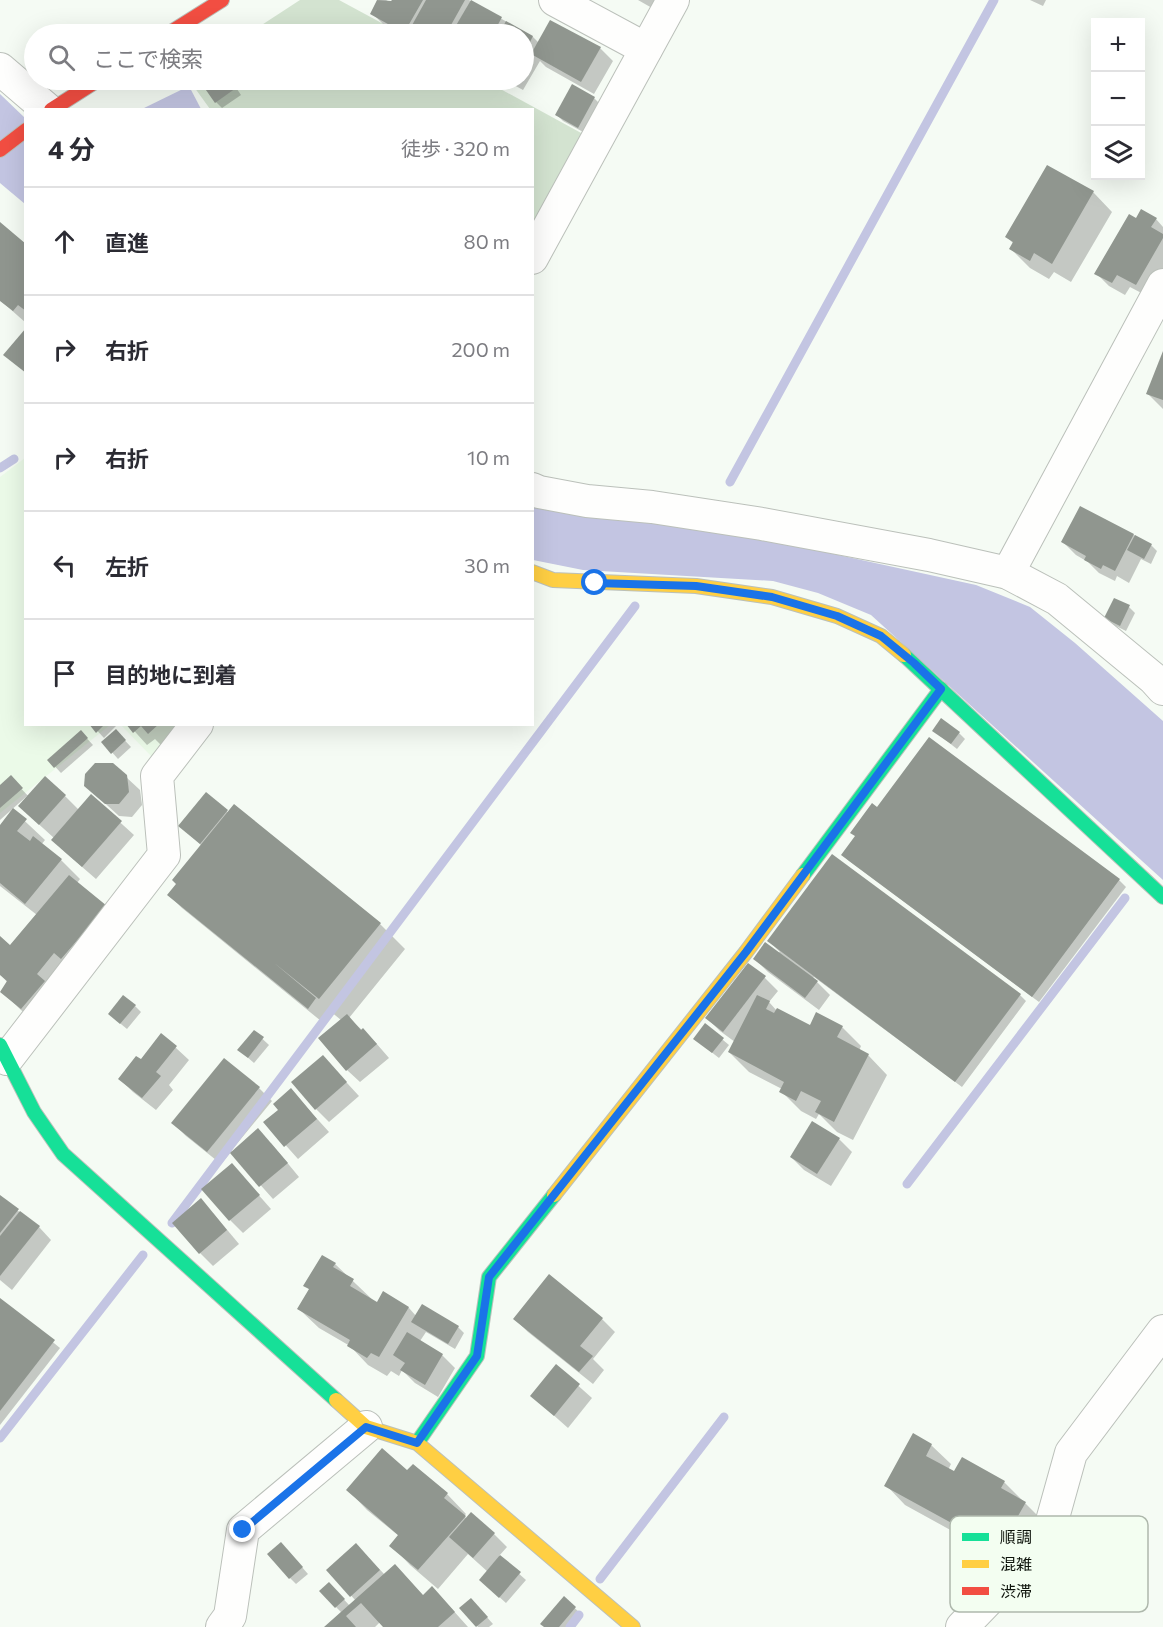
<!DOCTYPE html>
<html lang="ja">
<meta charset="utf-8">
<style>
:root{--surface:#fff;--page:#f2f2f3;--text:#2b2b33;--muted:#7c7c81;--line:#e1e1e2}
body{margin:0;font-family:Commissioner,"Noto Sans JP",sans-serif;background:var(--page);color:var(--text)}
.controls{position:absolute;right:18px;top:18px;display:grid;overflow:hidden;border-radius:0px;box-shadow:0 6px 24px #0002}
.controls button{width:54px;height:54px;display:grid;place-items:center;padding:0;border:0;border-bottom:2px solid var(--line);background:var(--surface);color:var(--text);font:30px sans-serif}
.stop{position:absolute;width:18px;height:18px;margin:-14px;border:4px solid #1a73e8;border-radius:50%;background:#fff}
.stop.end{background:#1a73e8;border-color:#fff;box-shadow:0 2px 6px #0008}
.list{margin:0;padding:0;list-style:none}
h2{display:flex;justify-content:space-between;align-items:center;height:78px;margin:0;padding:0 24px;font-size:26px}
h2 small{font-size:20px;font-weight:400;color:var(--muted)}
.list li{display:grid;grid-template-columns:39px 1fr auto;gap:18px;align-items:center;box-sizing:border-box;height:108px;padding:0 24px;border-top:2px solid var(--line)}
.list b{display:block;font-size:22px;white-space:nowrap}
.list em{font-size:20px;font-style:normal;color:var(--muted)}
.icon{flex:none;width:33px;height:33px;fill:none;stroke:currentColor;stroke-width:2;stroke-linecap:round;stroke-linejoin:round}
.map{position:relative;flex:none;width:1163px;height:1627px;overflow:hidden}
.search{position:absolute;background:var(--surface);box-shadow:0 6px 24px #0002;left:24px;top:24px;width:510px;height:66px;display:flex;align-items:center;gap:15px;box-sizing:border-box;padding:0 21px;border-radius:33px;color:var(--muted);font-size:22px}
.panel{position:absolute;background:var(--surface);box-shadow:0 6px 24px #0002;left:24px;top:108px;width:510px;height:618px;border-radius:0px}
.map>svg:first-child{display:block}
.built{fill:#ebfae8}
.green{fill:#d3e3d0}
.water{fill:#c3c5e2}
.shadow{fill:#0003}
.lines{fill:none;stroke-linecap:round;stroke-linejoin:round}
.stream{stroke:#c3c5e2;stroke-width:9}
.building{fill:#90968f}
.street-casing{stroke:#bbc0ba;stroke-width:34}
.fast-casing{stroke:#bbc0ba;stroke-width:16}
.slow-casing{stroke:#bbc0ba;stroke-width:16}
.jam-casing{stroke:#bbc0ba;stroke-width:16}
.street{stroke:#fefefd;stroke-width:32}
.fast{stroke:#16e098;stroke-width:14}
.slow{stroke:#ffcf43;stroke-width:14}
.jam{stroke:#f24e42;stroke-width:14}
.route{stroke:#1a73e8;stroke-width:8}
.key{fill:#f3fef1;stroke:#aeb8ac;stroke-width:1.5}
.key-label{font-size:16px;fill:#0e140c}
</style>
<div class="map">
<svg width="1163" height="1627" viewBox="0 0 1163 1627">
<rect width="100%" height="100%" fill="#f5fbf4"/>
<g class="built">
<path d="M25 458 26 724 110 725 0 813V477Z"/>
<path d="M121 725H177L152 757Z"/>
</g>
<g class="green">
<path d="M300 0H339L402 34H248Z"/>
<path d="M189 80H484L583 134 533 225 532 110 210 109Z"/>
</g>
<g class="water">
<path d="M189 86 201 109H142Z"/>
<path d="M0 94 25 118V204L0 183Z"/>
<path d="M532 503 788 544 976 585 1030 607 1075 643 1163 721V880L871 615 818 593 773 581 583 570 533 560Z"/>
</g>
<g class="shadow">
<path d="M379 0H386L392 3 394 0H469L533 37 539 43 600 48 613 61 594 94 546 67 540 61 523 90 505 80H524V34H400L385 26 372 13Z"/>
<path d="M638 0H666L659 12Z"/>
<path d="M1030 0H1046L1043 6Z"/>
<path d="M201 80H231L241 95 222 108 216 102Z"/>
<path d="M594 98 600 104 585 133 563 121 557 115Z"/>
<path d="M1093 192 1112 212 1071 282 1054 272 1049 279 1030 268 1011 249 1014 244 1007 237Z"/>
<path d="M1156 219 1163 227V273L1149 297 1130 287 1125 295 1109 286 1096 273 1137 220Z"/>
<path d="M0 225 26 246V323L0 300Z"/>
<path d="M1163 354V409L1148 394Z"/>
<path d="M1134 535 1151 545 1157 551 1151 564 1141 559 1129 583 1117 576 1115 581 1099 573 1088 562 1076 555 1063 542Z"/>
<path d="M1129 607 1135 613 1126 631 1112 624 1106 618Z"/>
<path d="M91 724H118L104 738Z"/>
<path d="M128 724H186L162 746 155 739 147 745Z"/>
<path d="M116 731 131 747 118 759 103 742Z"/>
<path d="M934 731 959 733 965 739 957 749Z"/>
<path d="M81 732 93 745 61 773 49 760Z"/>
<path d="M930 739 1119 880 1126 887 1039 1002 849 861 843 855Z"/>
<path d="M126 777 140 790 142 805 132 817 119 816 86 786Z"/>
<path d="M17 784 29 797 65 796 79 810 91 796 134 835 96 879 66 853 53 840 54 838 33 819 27 796 0 820V788Z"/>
<path d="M206 795 229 813 380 924 405 949 349 1018 376 1043 389 1058 360 1082 347 1070 341 1020 330 1011 321 1021 182 908 169 895 202 846 180 826Z"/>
<path d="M13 810 45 840 41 845 61 860 80 879 77 883 106 907 41 1027 21 1010 1 991 8 983 0 974V940L10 947 37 915 0 886V827Z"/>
<path d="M769 941 1020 995 1026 1001 962 1087 814 977 813 978 830 995 819 1010 768 972 755 959 780 952Z"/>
<path d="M748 965 765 978 778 991 769 1002 777 1011 810 1027H842L861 1046 859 1051 868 1055 887 1075 853 1140 837 1132 819 1114 816 1119 801 1111 781 1091 782 1089 749 1072 729 1052 735 1042 720 1031 707 1018Z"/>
<path d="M135 1006 141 1012 127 1029 116 1020Z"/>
<path d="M705 1025 729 1045 719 1058 701 1044Z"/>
<path d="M255 1032 269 1045 254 1063 239 1050Z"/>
<path d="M162 1035 189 1060 169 1085 173 1090 156 1110 133 1092 120 1079 141 1061Z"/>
<path d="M323 1057 359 1096 329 1122 316 1109Z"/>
<path d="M259 1088 272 1101 231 1151 233 1152 271 1143 299 1177 273 1199 231 1152 221 1164 186 1136 173 1123Z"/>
<path d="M291 1090 329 1132 298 1159 265 1122 280 1110Z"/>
<path d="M839 1139 852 1152 831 1186 804 1170 791 1157Z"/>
<path d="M232 1165 271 1209 243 1233 230 1220Z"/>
<path d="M0 1197 39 1227 51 1240 12 1290 0 1280Z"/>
<path d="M213 1213 239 1244 213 1266 200 1253Z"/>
<path d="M335 1264 377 1304 383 1293 409 1308 416 1316 458 1327 464 1333 455 1349 426 1332 420 1341 442 1355 455 1368 438 1397 415 1383 402 1370 399 1376 391 1371 387 1376 368 1365 350 1346 319 1328 299 1309 310 1290 305 1285Z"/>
<path d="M549 1276 602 1319 615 1332 593 1359 604 1370 593 1384 528 1332 515 1319Z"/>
<path d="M0 1299 60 1348 0 1425Z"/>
<path d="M556 1366 592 1398 568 1428 532 1396Z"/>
<path d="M931 1445 951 1464 948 1470 955 1473 1004 1482 1038 1516 1035 1522 1042 1529 1013 1561 995 1552 994 1554 905 1505 886 1485Z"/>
<path d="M413 1466 447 1494 466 1514 464 1516 467 1519 494 1534 507 1547 499 1556 526 1580 506 1603 487 1586 488 1572 468 1554 438 1589 410 1565 391 1545 399 1536 367 1510 348 1490 407 1472Z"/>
<path d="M287 1550 308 1574 296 1584 290 1578Z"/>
<path d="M369 1558 385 1575 424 1596 451 1608 468 1627H385L380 1622 375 1627H326L342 1613 336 1607 335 1590 350 1606 356 1601 328 1570Z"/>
<path d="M564 1598 581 1614 571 1627H545Z"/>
<path d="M477 1606 493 1624 489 1627H478L461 1608Z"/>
</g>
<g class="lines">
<g class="stream">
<path d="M0 468 14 459"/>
<path d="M730 482 994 0"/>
<path d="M907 1184 1125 898"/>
<path d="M172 1223 635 606"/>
<path d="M0 1438 143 1255"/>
<path d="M600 1579 724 1417"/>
<path d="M570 1627 579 1615"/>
</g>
</g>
<g class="building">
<path d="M377 0 391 1 392 0H423L404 33 370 14Z"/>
<path d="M426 0H465L446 34H425L411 27Z"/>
<path d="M471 0 502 17 493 34H451Z"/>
<path d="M550 20 601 47 581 82 531 54Z"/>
<path d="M506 21 533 36 524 54V34H499Z"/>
<path d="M199 80H230L236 88 215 103Z"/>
<path d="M572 84 595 97 578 128 555 115Z"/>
<path d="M1047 165 1094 191 1052 264 1034 253 1030 261 1009 249 1013 242 1005 237Z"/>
<path d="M1141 209 1157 218 1151 227 1163 234V238L1136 285 1117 275 1112 283 1094 274 1129 214 1136 218Z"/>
<path d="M0 222 26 244V311L18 305 13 311 0 301Z"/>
<path d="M26 328V373L3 355Z"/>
<path d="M1163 351V400L1146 394Z"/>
<path d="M1080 506 1134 534 1115 571 1103 565 1101 569 1084 560 1086 556 1061 542Z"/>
<path d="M1135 535 1152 544 1144 559 1127 550Z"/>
<path d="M1114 598 1130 605 1120 626 1104 618Z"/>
<path d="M941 718 960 732 951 744 932 731Z"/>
<path d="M89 724H105L96 733Z"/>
<path d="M126 724H159L148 734 141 726 133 733Z"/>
<path d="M116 729 126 740 111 754 101 742Z"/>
<path d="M81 730 88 738 54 768 47 760Z"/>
<path d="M929 737 1120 879 1032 997 841 855 855 836 850 833 872 803 877 807Z"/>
<path d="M95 763H113L127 775 129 792 119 804H105L84 786 85 774Z"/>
<path d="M11 775 23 788 0 808V785Z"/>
<path d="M45 776 66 795 39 825 18 806Z"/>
<path d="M206 792 228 810 200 844 178 826Z"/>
<path d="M91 794 122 821 82 867 51 840Z"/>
<path d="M234 804 381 923 319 999 273 962 316 998 308 1009 167 895 176 884 172 880Z"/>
<path d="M13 808 27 819 17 831 30 841 33 836 62 859 25 904 0 883V825Z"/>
<path d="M832 854 1021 994 955 1082 767 941Z"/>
<path d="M69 875 107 906 61 959 54 953 37 974 45 981 21 1009 0 992 7 981 0 975V936L10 945Z"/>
<path d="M765 942 818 981 805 998 753 959Z"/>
<path d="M748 963 766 976 723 1032 705 1018Z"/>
<path d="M123 995 136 1005 120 1024 108 1014Z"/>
<path d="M757 995 770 1001 766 1009 774 1013 777 1008 810 1025 816 1012 843 1026 837 1037 869 1054 834 1122 815 1112 821 1101 801 1091 796 1101 779 1092 784 1082 728 1052Z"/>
<path d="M347 1014 361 1030 363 1028 377 1044 346 1071 318 1038Z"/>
<path d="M705 1023 724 1038 712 1053 693 1039Z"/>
<path d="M254 1030 264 1037 248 1058 237 1050Z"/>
<path d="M161 1033 177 1046 156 1072 161 1076 142 1098 118 1079 136 1056 141 1059Z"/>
<path d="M323 1055 347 1082 315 1110 291 1082Z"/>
<path d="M224 1058 260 1087 207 1152 171 1123Z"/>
<path d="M291 1088 317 1119 284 1147 263 1122 278 1110 273 1104Z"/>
<path d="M812 1121 840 1138 817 1174 790 1157Z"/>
<path d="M258 1128 288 1163 259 1187 230 1153Z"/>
<path d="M232 1163 260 1195 229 1221 201 1189Z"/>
<path d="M0 1195 19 1209 0 1233Z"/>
<path d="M201 1198 227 1230 199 1254 172 1223Z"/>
<path d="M20 1211 40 1226 0 1276V1236Z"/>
<path d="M322 1255 336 1263 333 1267 354 1279 350 1286 377 1302 383 1291 409 1307 379 1357 371 1353 367 1358 347 1346 350 1340 297 1309 309 1289 303 1286Z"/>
<path d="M549 1274 603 1318 580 1346 593 1356 579 1372 513 1319Z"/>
<path d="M0 1298 55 1340 0 1411Z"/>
<path d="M422 1304 459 1326 448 1344 411 1322Z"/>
<path d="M407 1332 443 1354 425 1385 400 1370 405 1363 393 1355Z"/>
<path d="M556 1364 580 1384 554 1416 530 1396Z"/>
<path d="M913 1433 932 1444 926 1456 954 1471 962 1457 1005 1481 1001 1488 1026 1502 999 1549 884 1486Z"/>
<path d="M382 1448 407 1470 413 1464 448 1493 444 1498 466 1516 418 1570 389 1546 398 1535 346 1490Z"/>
<path d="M471 1512 495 1533 473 1558 449 1537Z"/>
<path d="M1026 1516 1037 1522 1027 1539 1016 1534Z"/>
<path d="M281 1542 303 1567 289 1579 267 1554Z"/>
<path d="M356 1543 380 1570 350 1597 326 1570Z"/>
<path d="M500 1555 521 1572 499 1598 479 1580Z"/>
<path d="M395 1564 423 1595 432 1586 455 1612 438 1627H383L361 1603 346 1616 356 1627H324Z"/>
<path d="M329 1582 345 1599 335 1608 319 1591Z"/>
<path d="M564 1596 576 1607 559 1627H544L540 1624Z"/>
<path d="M471 1598 488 1617 476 1627 459 1608Z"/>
</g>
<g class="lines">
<defs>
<g id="street">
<path d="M555 0 646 49"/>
<path d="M0 69 48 110"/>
<path d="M532 258 673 0"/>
<path d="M532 489 539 492 587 501 652 507 762 524 929 555 1008 573 1057 599 1154 679 1163 689"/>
<path d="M1008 573 1163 285"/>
<path d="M7 1059 164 855 157 776 197 724"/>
<path d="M222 1627 230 1616 243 1530 366 1427"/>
<path d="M962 1627 1047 1539 1071 1453 1163 1331"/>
</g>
<g id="fast">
<path d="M904 655 1163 897"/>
<path d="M803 875 941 689"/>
<path d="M0 1045 34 1112 63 1154 336 1400"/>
<path d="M417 1443 477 1356 489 1277 554 1195"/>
</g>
<g id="slow">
<path d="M532 572 553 580 696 586 772 597 837 616 881 636 904 655"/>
<path d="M554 1195 746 952 803 875"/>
<path d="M336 1400 366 1427 417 1443 633 1627"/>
</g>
<g id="jam">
<path d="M168 34 222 0"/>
<path d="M51 110 98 80"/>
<path d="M0 150 26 130"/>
</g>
</defs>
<use href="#street" class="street-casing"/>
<use href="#fast" class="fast-casing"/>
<use href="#slow" class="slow-casing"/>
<use href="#jam" class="jam-casing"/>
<use href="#street" class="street"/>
<use href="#fast" class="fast"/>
<use href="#slow" class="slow"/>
<use href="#jam" class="jam"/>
</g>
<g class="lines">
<path class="route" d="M243 1530 366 1427 417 1443 477 1356 489 1277 746 952 941 689 914 663 881 636 837 616 772 597 696 586 595 583"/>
</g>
<rect x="950" y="1516" width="198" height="96" rx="9" class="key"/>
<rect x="962" y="1533" width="27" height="8" fill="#16e098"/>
<rect x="962" y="1560" width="27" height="8" fill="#ffcf43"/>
<rect x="962" y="1587" width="27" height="8" fill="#f24e42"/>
<g class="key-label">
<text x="1000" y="1543">順調</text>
<text x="1000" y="1570">混雑</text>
<text x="1000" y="1597">渋滞</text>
</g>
</svg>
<div class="controls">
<button>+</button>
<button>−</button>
<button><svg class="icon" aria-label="layers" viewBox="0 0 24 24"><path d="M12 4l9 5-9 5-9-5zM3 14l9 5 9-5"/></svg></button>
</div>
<div class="stop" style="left:595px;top:583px"></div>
<div class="stop end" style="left:243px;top:1530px"></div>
<div class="search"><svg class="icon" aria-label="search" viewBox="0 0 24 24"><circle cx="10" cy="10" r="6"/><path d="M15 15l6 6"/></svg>ここで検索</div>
<section class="panel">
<h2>4 分<small>徒歩 · 320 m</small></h2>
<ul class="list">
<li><svg class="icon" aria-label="ahead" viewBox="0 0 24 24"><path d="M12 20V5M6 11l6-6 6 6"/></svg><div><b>直進</b></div><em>80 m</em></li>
<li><svg class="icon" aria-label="right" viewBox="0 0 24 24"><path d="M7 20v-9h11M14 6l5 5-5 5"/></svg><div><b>右折</b></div><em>200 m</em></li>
<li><svg class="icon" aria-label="right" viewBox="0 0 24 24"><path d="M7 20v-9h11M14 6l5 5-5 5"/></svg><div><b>右折</b></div><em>10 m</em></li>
<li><svg class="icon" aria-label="left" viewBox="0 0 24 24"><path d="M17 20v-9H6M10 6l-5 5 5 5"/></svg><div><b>左折</b></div><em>30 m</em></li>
<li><svg class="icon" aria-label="arrive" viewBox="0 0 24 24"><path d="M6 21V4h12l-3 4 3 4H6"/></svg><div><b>目的地に到着</b></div></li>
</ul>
</section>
</div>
